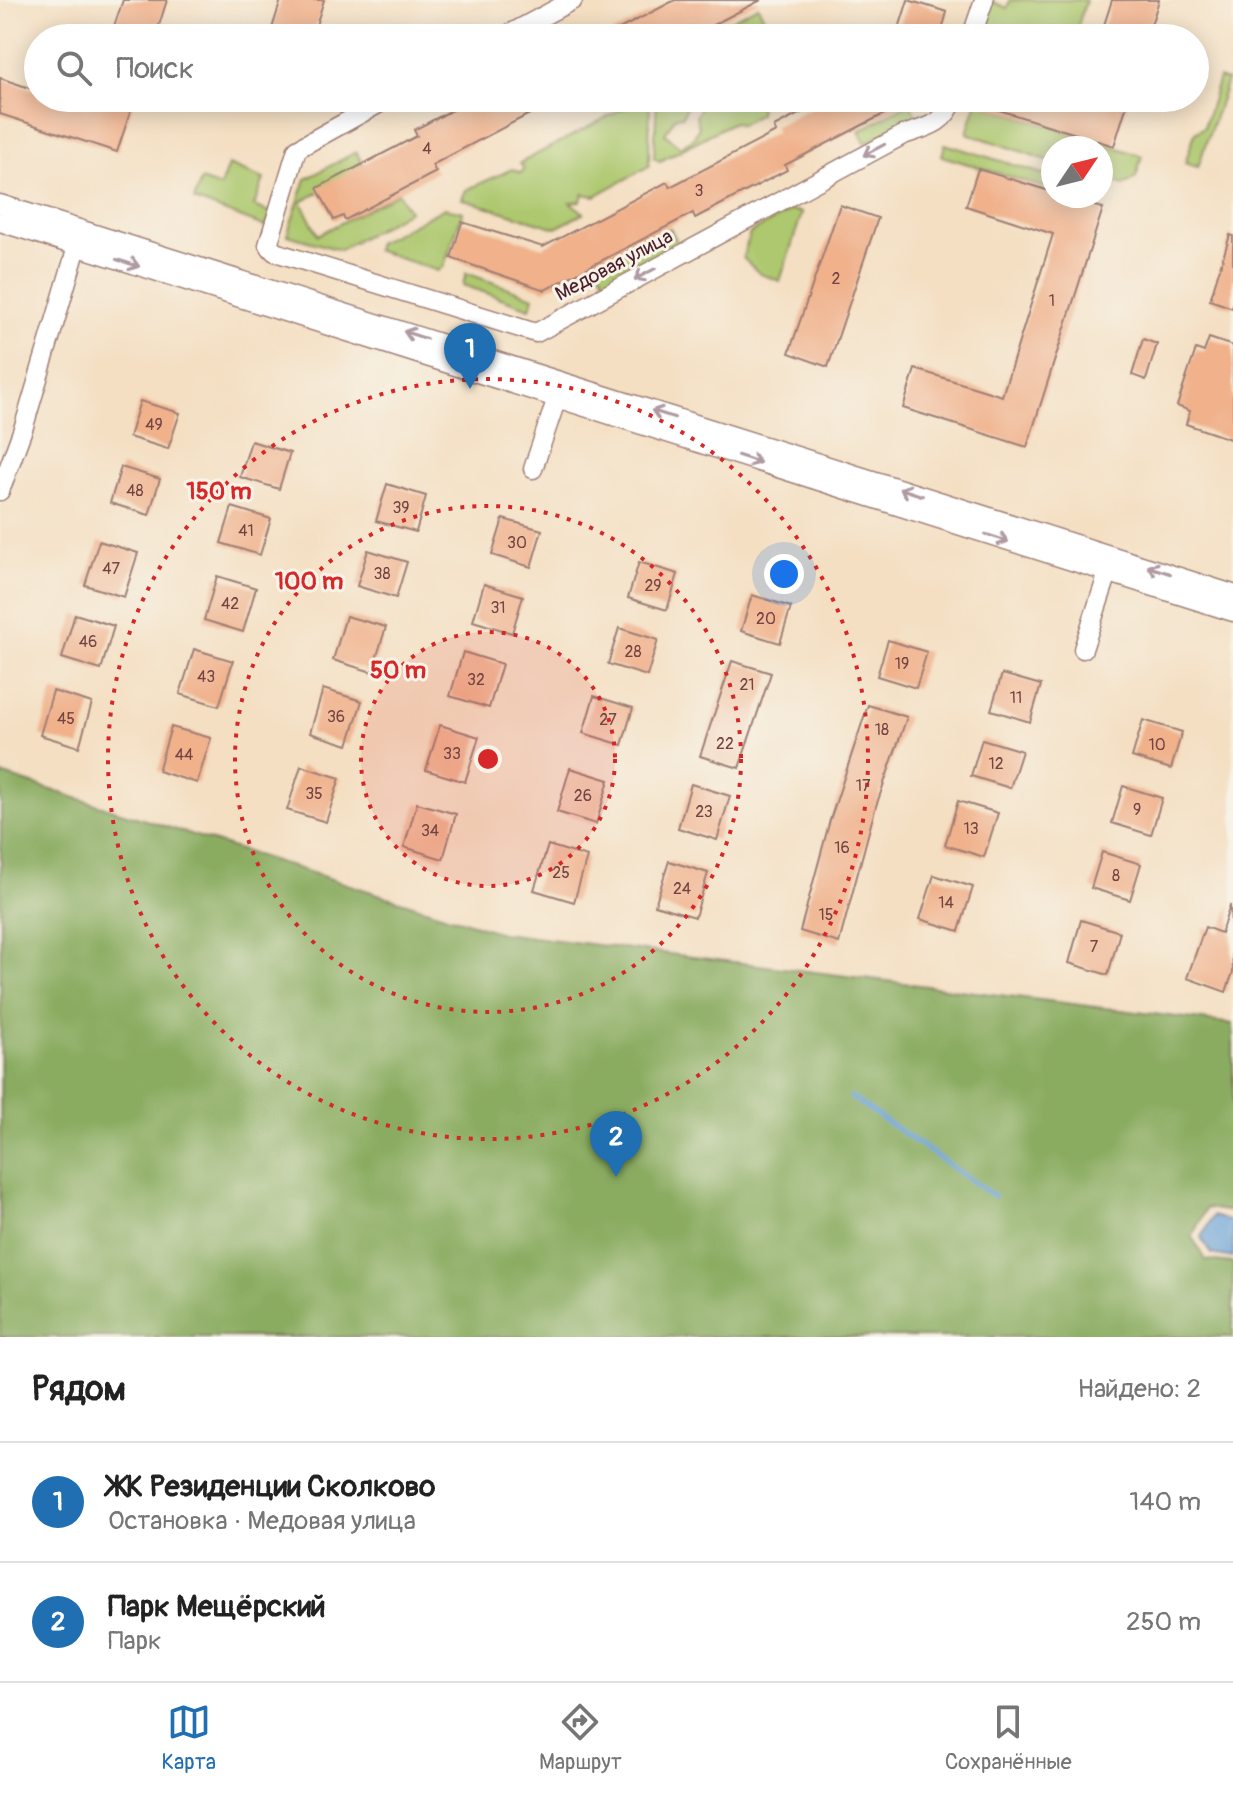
<!DOCTYPE html>
<html lang="ru">
<meta charset="utf-8">
<style>
:root{--surface:#fff;--page:#f2f2f2;--text:#222;--muted:#767676;--line:#e0e0e0;--accent:#1f6fb2}
body{margin:0;font-family:Pangolin,sans-serif;background:var(--page);color:var(--text)}
.compass{position:absolute;left:1041px;top:136px;width:72px;height:72px;border-radius:50%;background:var(--surface);box-shadow:0 4px 20px #0003;rotate:55deg}
.you{position:absolute;left:784px;top:574px;width:28px;height:28px;margin:-20px;border:6px solid #fff;border-radius:50%;background:#1a73e8;box-shadow:0 0 0 12px #1a73e833}
.badge{display:grid;place-items:center;width:52px;height:52px;border-radius:50%;background:var(--accent);color:#fff;font-size:26px;font-weight:700}
.pin{position:absolute;translate:-50% -66px;filter:drop-shadow(0 2px 4px #0008)}
.pin::after{content:'';position:absolute;top:42px;width:28px;height:24px;background:inherit;clip-path:polygon(0 0,100% 0,50% 100%)}
.list{margin:0;padding:0;list-style:none}
h2{display:flex;justify-content:space-between;align-items:center;height:104px;margin:0;padding:0 32px;font-size:34px}
h2 small{font-size:26px;font-weight:400;color:var(--muted)}
.list li{display:grid;grid-template-columns:52px 1fr auto;gap:24px;align-items:center;box-sizing:border-box;height:120px;padding:0 32px;border-top:2px solid var(--line)}
.list b{display:block;font-size:30px;white-space:nowrap}
.list p{margin:0;font-size:26px;white-space:nowrap;color:var(--muted)}
.list em{font-size:26px;font-style:normal;color:var(--muted)}
.icon{flex:none;width:44px;height:44px;fill:none;stroke:currentColor;stroke-width:2;stroke-linecap:round;stroke-linejoin:round}
.map{position:relative;flex:none;width:1233px;height:1337px;overflow:hidden}
.search{position:absolute;background:var(--surface);box-shadow:0 4px 20px #0003;left:24px;right:24px;top:24px;height:88px;display:flex;align-items:center;gap:20px;box-sizing:border-box;padding:0 28px;border-radius:44px;color:var(--muted);font-size:30px}
.sheet{height:344px;background:var(--surface)}
nav{display:flex;justify-content:space-around;align-items:center;box-sizing:border-box;height:112px;border-top:2px solid var(--line);background:var(--surface);font-size:22px;color:var(--muted)}
nav a{display:grid;justify-items:center;gap:4px}
nav .on{color:var(--accent)}
.map>svg:first-child{display:block}
.green{fill:#adc86e;stroke:#7c744c;stroke-width:2;fill-rule:evenodd}
.forest{fill:#8aac61;stroke:#6a6646;stroke-width:2}
.water{fill:#67a0d6;stroke:#586080;stroke-width:2}
.lines{fill:none;stroke-linecap:round;stroke-linejoin:round}
.stream{stroke:#67a0d6;stroke-width:5}
.building{fill:#f0b18b}
.minor-casing{stroke:#9f7f76;stroke-width:21}
.minor{stroke:#fff;stroke-width:18}
.oneway{stroke:#ae9aa0}
.ring{fill:none;stroke:#d62828;stroke-width:4;stroke-dasharray:4 8}
.labels{text-anchor:middle;dominant-baseline:central;stroke-width:6;stroke-linejoin:round;paint-order:stroke}
.number-label{font-size:16px;fill:#744443}
.street-label{font-size:20px;fill:#4a1f2b;stroke:#f7f3e8}
.centre{fill:#d62828;stroke:#f7f3e8;stroke-width:4}
.ring-label{font-size:24px;text-anchor:middle;font-weight:bold;fill:#d62828;stroke:#f7f3e8;stroke-width:6;stroke-linejoin:round;paint-order:stroke}
</style>
<div class="map">
<svg width="1233" height="1337" viewBox="0 0 1233 1337">
<rect width="100%" height="100%" fill="#f7f3e8"/>
<filter id="ink" filterUnits="userSpaceOnUse"><feTurbulence type="fractalNoise" baseFrequency=".0125" numOctaves="2"/><feDisplacementMap in="SourceGraphic" scale="16" xChannelSelector="R" yChannelSelector="G"/><feConvolveMatrix kernelMatrix="1 2 1 2 8 2 1 2 1" color-interpolation-filters="sRGB"/></filter>
<filter id="wash" filterUnits="userSpaceOnUse"><feTurbulence type="fractalNoise" baseFrequency=".006" numOctaves="4" result="noise"/><feDisplacementMap in="SourceGraphic" scale="32" xChannelSelector="R" yChannelSelector="G"/><feGaussianBlur stdDeviation="1.8" result="paint"/><feColorMatrix in="noise" values="0 0 0 0 0 0 0 0 0 0 0 0 0 0 0 0 0 1.4 0 .05"/><feComposite in="paint" operator="in"/></filter>
<g filter="url(#wash)">
<rect width="100%" height="100%" fill="#f4dfc2"/>
<g class="green">
<path d="M988 0 1007 8 1010 0H1086L1074 38 998 37 979 13Z"/>
<path d="M758 6 767 24 739 38H723L717 27Z"/>
<path d="M1219 78 1227 81 1198 167 1185 163 1195 133 1204 127Z"/>
<path d="M643 98H650L649 166 595 196 583 194 581 201 570 202 584 213 556 228 462 199 466 190 512 169 521 173 524 169 520 163Z"/>
<path d="M657 98H765L760 101 759 114 740 125 733 122 660 161 654 158ZM688 101 701 107 696 116 699 127 694 138 680 147 665 134 675 117 683 116Z"/>
<path d="M978 98 987 106 1142 156 1136 177 1124 185 1101 178V148H1053V162L967 133Z"/>
<path d="M910 103 917 116 865 143 859 131Z"/>
<path d="M945 144 1053 177V190L942 156Z"/>
<path d="M356 152 365 168 301 202 318 235 398 193 409 211 340 250 287 235 306 179Z"/>
<path d="M228 165 264 179 254 206 271 213 266 227 194 200 201 180 220 187Z"/>
<path d="M445 208 463 212 444 266 438 271 375 250 377 243Z"/>
<path d="M792 210 802 213 780 281 760 274 743 258 750 233Z"/>
<path d="M670 228 679 245 607 284 598 267Z"/>
<path d="M466 273 534 297 530 308 463 285Z"/>
</g>
<path class="forest" d="M1 774 501 933 1233 1024V1212L1206 1208 1192 1237 1206 1260 1233 1263V1337H0Z"/>
<path class="water" d="M1213 1216 1233 1222V1258L1212 1254 1201 1238Z"/>
<g class="lines">
<path class="stream" d="M851 1097 994 1196"/>
</g>
<g id="blocks">
<g class="building">
<path d="M123 0H167L155 38H110Z"/>
<path d="M281 0H324L312 38H269Z"/>
<path d="M675 0H761L688 38H602Z"/>
<path d="M908 0 947 12 940 38H896Z"/>
<path d="M1112 0H1159L1147 38H1100Z"/>
<path d="M0 78 38 91V98H60L88 107 91 98H135L117 152 0 114Z"/>
<path d="M475 98H560L432 165 436 172 345 220 343 216 334 220 317 188 417 136 414 130Z"/>
<path d="M829 98H915L785 165 787 170 739 195 695 218 693 213 545 290 451 258 462 222 543 247 667 182 670 187 776 132 774 127Z"/>
<path d="M970 98H1129L1114 146 970 101Z"/>
<path d="M978 169 1053 192V196L1103 208 1027 447 903 408 915 369 1002 396 1053 234 966 206Z"/>
<path d="M840 205 878 218 828 367 789 353Z"/>
<path d="M1230 235 1233 236V308L1210 300Z"/>
<path d="M1209 338 1233 346V440L1186 424 1190 411 1177 406 1196 349 1204 352Z"/>
<path d="M1143 339 1157 344 1146 380 1132 375Z"/>
<path d="M140 401 180 413 168 449 129 437Z"/>
<path d="M251 441 290 453 279 489 240 477Z"/>
<path d="M121 467 160 479 149 515 110 503Z"/>
<path d="M387 484 426 496 416 532 376 521Z"/>
<path d="M232 507 271 519 260 555 221 543Z"/>
<path d="M503 519 542 530 531 567 492 555Z"/>
<path d="M99 541 138 553 124 597 85 585Z"/>
<path d="M368 550 407 562 396 598 357 586Z"/>
<path d="M639 562 678 574 667 610 628 598Z"/>
<path d="M217 576 256 588 243 632 204 620Z"/>
<path d="M484 584 523 596 512 633 473 621Z"/>
<path d="M752 595 791 607 780 643 741 631Z"/>
<path d="M75 614 114 626 101 670 62 658Z"/>
<path d="M346 616 386 627 372 672 333 660Z"/>
<path d="M619 628 658 640 647 676 608 664Z"/>
<path d="M888 640 927 652 916 688 877 676Z"/>
<path d="M194 649 233 661 219 706 180 694Z"/>
<path d="M463 652 502 664 489 708 450 696Z"/>
<path d="M732 661 771 673 739 768 700 756Z"/>
<path d="M1002 674 1041 685 1030 722 991 710Z"/>
<path d="M323 689 362 701 348 745 310 733Z"/>
<path d="M53 691 92 703 79 747 40 735Z"/>
<path d="M594 696 633 708 622 745 583 733Z"/>
<path d="M868 705 907 717 875 809 839 943 800 931 830 820Z"/>
<path d="M1143 720 1182 732 1171 769 1132 757Z"/>
<path d="M440 725 479 737 465 782 426 770Z"/>
<path d="M171 727 211 738 197 783 158 771Z"/>
<path d="M982 739 1022 751 1010 788 971 776Z"/>
<path d="M301 766 340 778 326 822 287 810Z"/>
<path d="M570 768 609 780 596 824 557 812Z"/>
<path d="M691 784 730 796 717 840 678 828Z"/>
<path d="M1123 786 1162 798 1151 835 1112 823Z"/>
<path d="M958 801 998 813 984 857 945 845Z"/>
<path d="M417 803 456 814 443 859 404 847Z"/>
<path d="M548 845 587 857 574 902 534 890Z"/>
<path d="M1102 852 1141 864 1130 900 1091 888Z"/>
<path d="M669 861 708 873 695 917 655 905Z"/>
<path d="M934 875 973 887 959 931 920 919Z"/>
<path d="M1230 905 1233 972 1226 992 1187 978 1205 927 1221 933Z"/>
<path d="M1081 920 1120 932 1108 975 1069 963Z"/>
</g>
</g>
</g>
<g filter="url(#ink)">
<use href="#blocks" fill-opacity="0" stroke="#9f7f76" stroke-width="2"/>
<g class="lines">
<defs>
<g id="minor">
<path d="M502 38 573 0"/>
<path d="M971 38 984 0"/>
<path d="M389 98 297 149 268 245 275 252 536 333 903 135C927 127 946 124 954 98"/>
<path d="M0 204 1233 594"/>
<path d="M0 222 1233 612"/>
<path d="M533 469 557 398"/>
<path d="M0 491 24 426 77 247"/>
<path d="M1083 649 1108 573"/>
</g>
</defs>
<use href="#minor" class="minor-casing"/>
<use href="#minor" class="minor"/>
</g>
<defs><path id="oneway-shaft" d="M-6 0H5M1.5-3L5.5 0L1.5 3" fill="none" stroke-width="1.6" stroke-linecap="round" stroke-linejoin="round" transform="scale(2)"/></defs>
<g class="oneway">
<use href="#oneway-shaft" transform="translate(874 150) rotate(152)"/>
<use href="#oneway-shaft" transform="translate(128 263) rotate(17)"/>
<use href="#oneway-shaft" transform="translate(645 274) rotate(152)"/>
<use href="#oneway-shaft" transform="translate(415 335) rotate(-162)"/>
<use href="#oneway-shaft" transform="translate(663 414) rotate(-162)"/>
<use href="#oneway-shaft" transform="translate(749 459) rotate(18)"/>
<use href="#oneway-shaft" transform="translate(911 492) rotate(-162)"/>
<use href="#oneway-shaft" transform="translate(997 538) rotate(18)"/>
<use href="#oneway-shaft" transform="translate(1159 570) rotate(-162)"/>
</g>
</g>
<circle cx="488" cy="759" r="127" fill="#d62828" fill-opacity=".12"/>
<g class="ring">
<circle cx="488" cy="759" r="127"/>
<circle cx="488" cy="759" r="253"/>
<circle cx="488" cy="759" r="380"/>
</g>
<g class="labels">
<g class="number-label">
<text x="427" y="149">4</text>
<text x="699" y="191">3</text>
<text x="836" y="279">2</text>
<text x="1052" y="301">1</text>
<text x="154" y="425">49</text>
<text x="135" y="491">48</text>
<text x="401" y="508">39</text>
<text x="246" y="531">41</text>
<text x="517" y="543">30</text>
<text x="111" y="569">47</text>
<text x="382" y="574">38</text>
<text x="653" y="586">29</text>
<text x="230" y="604">42</text>
<text x="498" y="608">31</text>
<text x="766" y="619">20</text>
<text x="88" y="642">46</text>
<text x="633" y="652">28</text>
<text x="902" y="664">19</text>
<text x="206" y="677">43</text>
<text x="476" y="680">32</text>
<text x="747" y="685">21</text>
<text x="1016" y="698">11</text>
<text x="336" y="717">36</text>
<text x="66" y="719">45</text>
<text x="608" y="720">27</text>
<text x="882" y="730">18</text>
<text x="725" y="744">22</text>
<text x="1157" y="745">10</text>
<text x="452" y="754">33</text>
<text x="184" y="755">44</text>
<text x="996" y="764">12</text>
<text x="863" y="786">17</text>
<text x="314" y="794">35</text>
<text x="583" y="796">26</text>
<text x="1137" y="810">9</text>
<text x="704" y="812">23</text>
<text x="971" y="829">13</text>
<text x="430" y="831">34</text>
<text x="842" y="848">16</text>
<text x="561" y="873">25</text>
<text x="1116" y="876">8</text>
<text x="682" y="889">24</text>
<text x="946" y="903">14</text>
<text x="826" y="915">15</text>
<text x="1094" y="947">7</text>
</g>
<g class="street-label">
<text transform="translate(614 265) rotate(-28)">Медовая улица</text>
</g>
</g>
<circle cx="488" cy="759" r="12" class="centre"/>
<g class="ring-label">
<text x="219" y="499">150 m</text>
<text x="309" y="589">100 m</text>
<text x="398" y="678">50 m</text>
</g>
</svg>
<svg class="compass" viewBox="-18 -18 36 36"><path d="M0-13l5 13h-10z" fill="#e53935"/><path d="M0 13l5-13h-10z" fill="#767676"/></svg>
<div class="you"></div>
<div class="pin badge" style="left:470px;top:389px">1</div>
<div class="pin badge" style="left:616px;top:1177px">2</div>
<div class="search"><svg class="icon" aria-label="search" viewBox="0 0 24 24"><circle cx="10" cy="10" r="6"/><path d="M15 15l6 6"/></svg>Поиск</div>
</div>
<section class="sheet">
<h2>Рядом<small>Найдено: 2</small></h2>
<ul class="list">
<li><span class="badge">1</span><div><b>ЖК Резиденции Сколково</b><p>Остановка · Медовая улица</p></div><em>140 m</em></li>
<li><span class="badge">2</span><div><b>Парк Мещёрский</b><p>Парк</p></div><em>250 m</em></li>
</ul>
</section>
<nav>
<a class="on"><svg class="icon" aria-label="map" viewBox="0 0 24 24"><path d="M3 6l6-2 6 2 6-2v14l-6 2-6-2-6 2zM9 4v14M15 6v14"/></svg>Карта</a>
<a><svg class="icon" aria-label="directions" viewBox="0 0 24 24"><path d="M12 3l9 9-9 9-9-9zM9 14v-3h6M13 9l2 2-2 2"/></svg>Маршрут</a>
<a><svg class="icon" aria-label="saved" viewBox="0 0 24 24"><path d="M7 4h10v16l-5-4-5 4z"/></svg>Сохранённые</a>
</nav>
